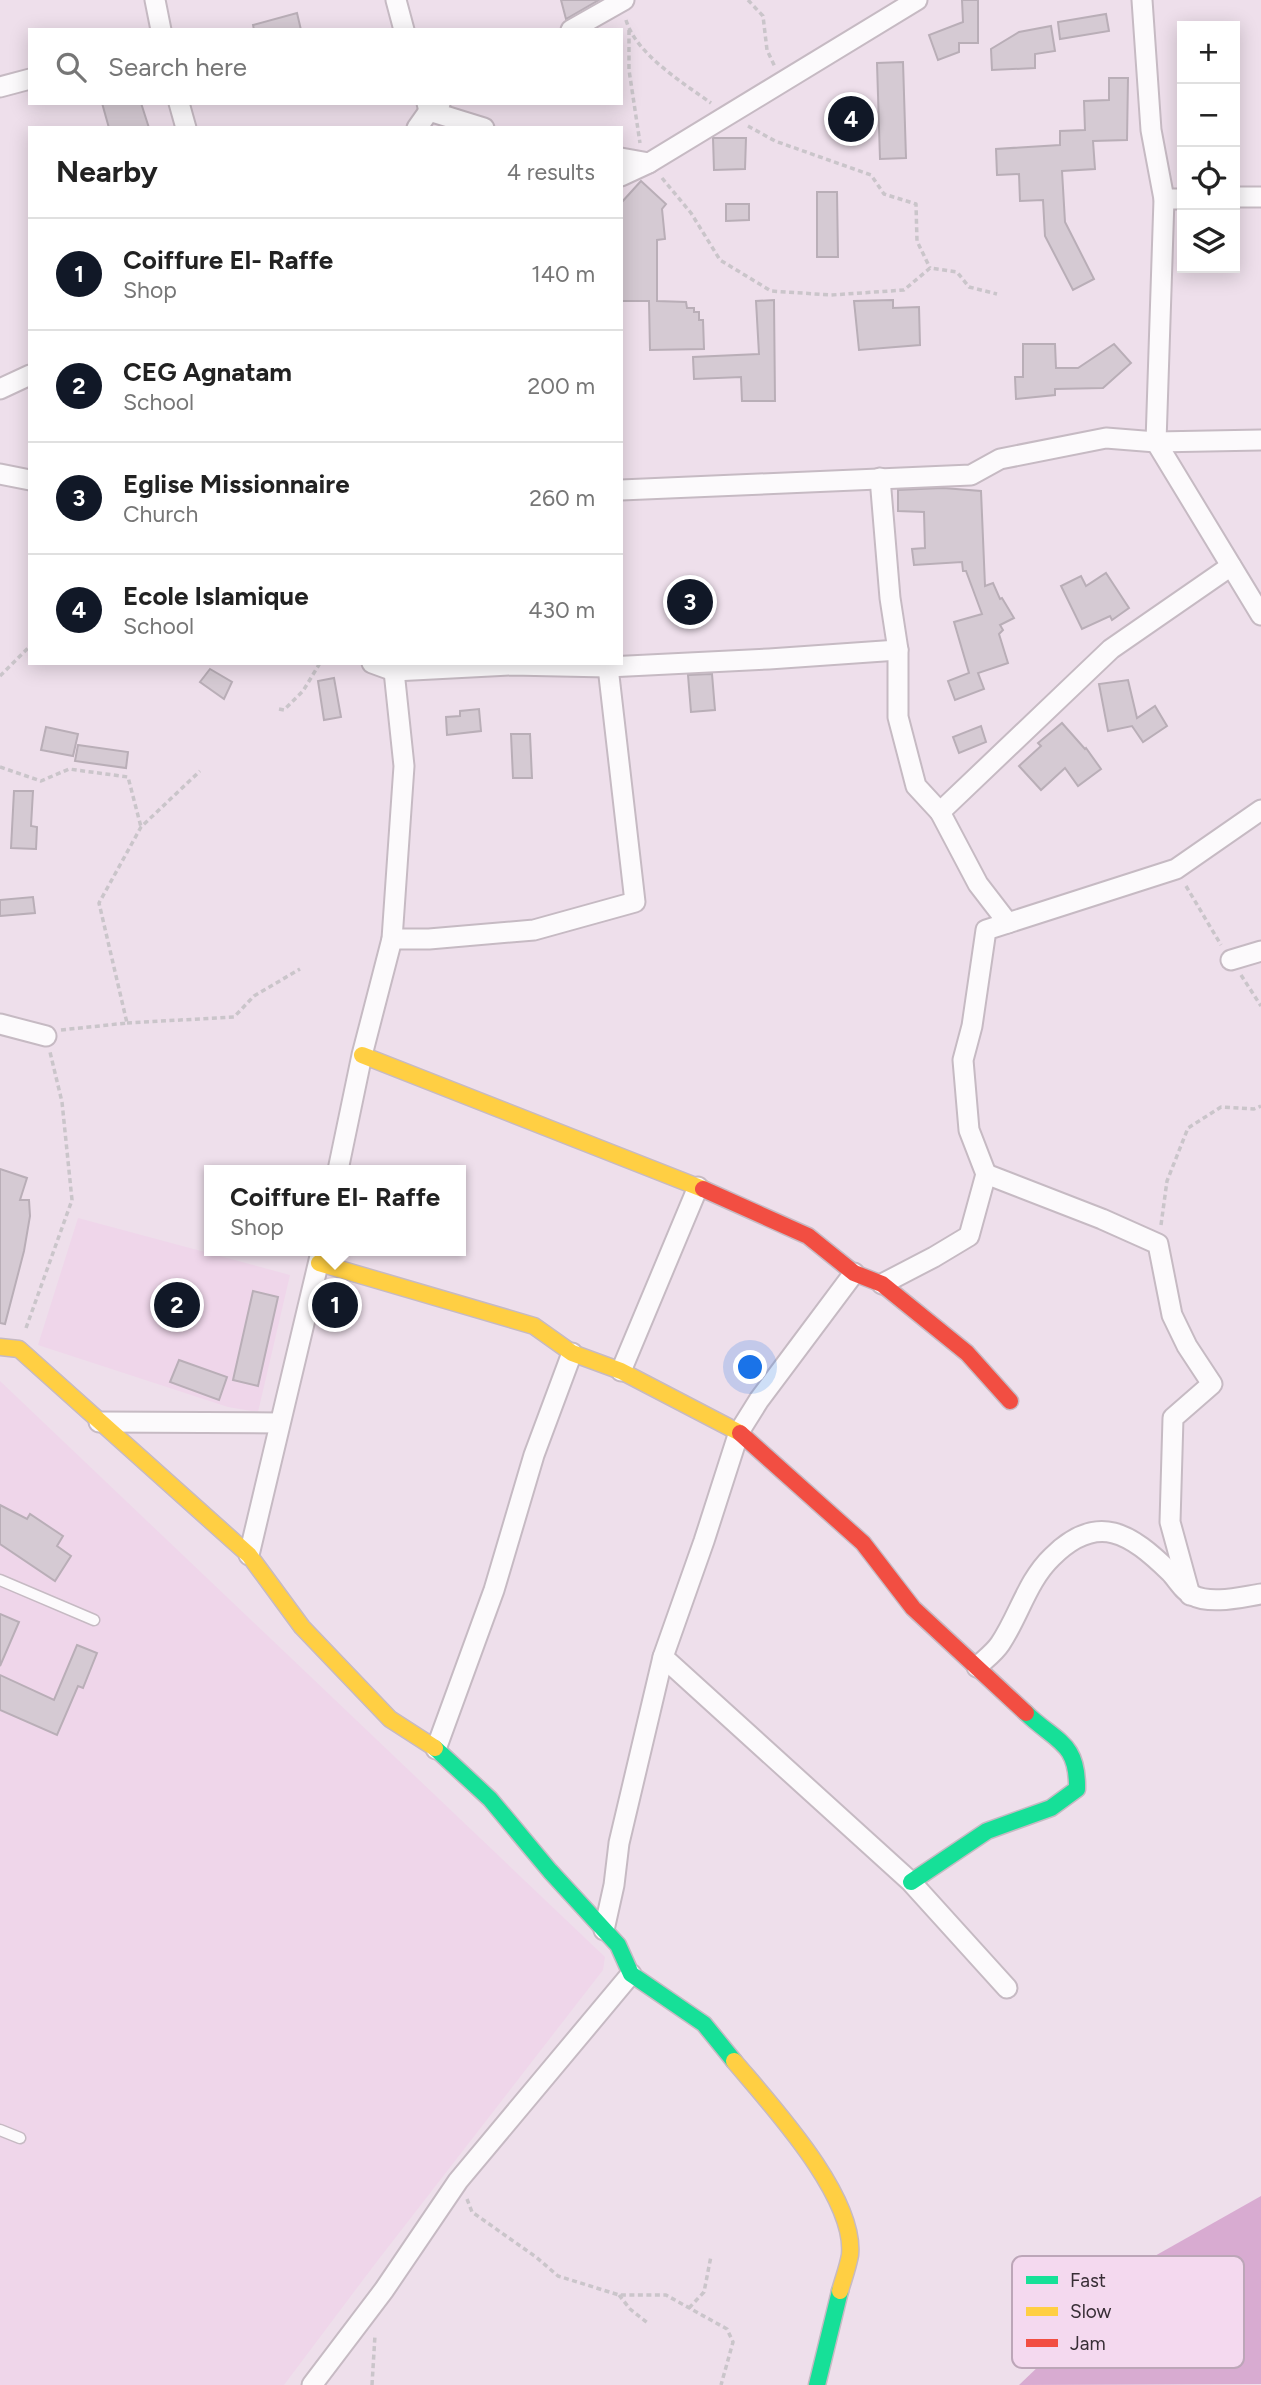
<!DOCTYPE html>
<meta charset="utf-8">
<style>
:root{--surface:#fff;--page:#f6f6f6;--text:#222;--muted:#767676;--line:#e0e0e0;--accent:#111827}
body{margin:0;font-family:Figtree,sans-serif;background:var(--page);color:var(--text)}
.controls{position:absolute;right:21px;top:21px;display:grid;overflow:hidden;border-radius:0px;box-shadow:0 4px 18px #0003}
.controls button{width:63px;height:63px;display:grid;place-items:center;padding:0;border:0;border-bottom:2px solid var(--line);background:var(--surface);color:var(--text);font:35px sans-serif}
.you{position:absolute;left:751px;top:1368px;width:24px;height:24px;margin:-18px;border:5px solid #fff;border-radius:50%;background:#1a73e8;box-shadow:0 0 0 10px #1a73e833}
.badge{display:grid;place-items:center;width:46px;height:46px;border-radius:50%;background:var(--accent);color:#fff;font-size:23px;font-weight:700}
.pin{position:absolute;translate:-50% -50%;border:4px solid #fff;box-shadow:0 2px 7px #0006}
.popup{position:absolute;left:204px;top:1165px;width:262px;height:91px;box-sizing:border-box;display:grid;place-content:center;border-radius:0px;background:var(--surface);filter:drop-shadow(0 2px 5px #0005);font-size:23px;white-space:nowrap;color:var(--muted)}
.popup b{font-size:26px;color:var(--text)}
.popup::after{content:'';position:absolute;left:50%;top:100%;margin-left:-14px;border:14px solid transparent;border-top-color:var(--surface)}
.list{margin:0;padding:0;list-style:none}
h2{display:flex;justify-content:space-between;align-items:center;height:91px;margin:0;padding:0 28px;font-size:30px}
h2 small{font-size:23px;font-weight:400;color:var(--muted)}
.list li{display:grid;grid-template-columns:46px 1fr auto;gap:21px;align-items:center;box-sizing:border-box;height:112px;padding:0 28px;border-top:2px solid var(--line)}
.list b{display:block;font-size:26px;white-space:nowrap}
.list p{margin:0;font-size:23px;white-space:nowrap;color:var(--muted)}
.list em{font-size:23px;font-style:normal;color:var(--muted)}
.icon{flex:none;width:38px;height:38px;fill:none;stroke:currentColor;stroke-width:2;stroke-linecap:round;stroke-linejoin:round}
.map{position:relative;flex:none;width:1261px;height:2385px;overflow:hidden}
.search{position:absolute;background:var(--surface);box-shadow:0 4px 18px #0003;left:28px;top:28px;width:595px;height:77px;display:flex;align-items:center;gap:18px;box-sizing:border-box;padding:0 24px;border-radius:0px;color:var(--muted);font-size:26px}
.panel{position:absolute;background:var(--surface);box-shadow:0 4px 18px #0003;left:28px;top:126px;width:595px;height:539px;border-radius:0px}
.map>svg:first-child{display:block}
.built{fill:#efd6ea}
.water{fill:#d8abd1}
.building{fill:#d5cad3;stroke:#b9aeb7;stroke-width:2}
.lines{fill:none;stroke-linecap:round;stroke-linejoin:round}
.lane-casing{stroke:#c6bac3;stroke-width:13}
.street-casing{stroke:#c6bac3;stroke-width:23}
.fast-casing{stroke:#c6bac3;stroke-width:19}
.slow-casing{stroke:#c6bac3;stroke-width:19}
.jam-casing{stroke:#c6bac3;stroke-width:19}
.path{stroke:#cac5ca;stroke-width:3.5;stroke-dasharray:5 3.5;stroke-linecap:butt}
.lane{stroke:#fcfafc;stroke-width:10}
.street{stroke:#fcfafc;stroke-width:19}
.fast{stroke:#16e098;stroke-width:16}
.slow{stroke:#ffcf43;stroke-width:16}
.jam{stroke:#f24e42;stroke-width:16}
.key{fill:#f4d9ef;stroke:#bca6b8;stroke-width:2}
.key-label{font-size:19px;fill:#382e36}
</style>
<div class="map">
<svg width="1261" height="2385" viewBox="0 0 1261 2385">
<rect width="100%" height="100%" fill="#eedfeb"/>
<g class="built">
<path d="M78 1218 290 1275 258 1412 228 1407 38 1345Z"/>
<path d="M0 1381 605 1957 603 1970 375 2264 284 2385H0Z"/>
</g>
<path class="water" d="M1261 2196V2384L1019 2385 1153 2257Z"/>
<g class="building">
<path d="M561 0H599L566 19Z"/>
<path d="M962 0H978V43H959V52L938 60 929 35 963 22Z"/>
<path d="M297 13 301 30H254L253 25Z"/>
<path d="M1106 14 1109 31 1060 39 1058 22Z"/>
<path d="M1051 26 1055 51 1035 54V68L992 70 991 49 1019 32Z"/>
<path d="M903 62 906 158 880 159 877 63Z"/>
<path d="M1109 78H1128L1127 140 1093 141 1095 169 1062 171 1065 222 1094 279 1073 290 1045 236 1043 200 1020 201 1019 174 997 175 996 149 1060 145V131L1085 130 1084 101 1109 100Z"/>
<path d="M102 103H141L149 128H109Z"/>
<path d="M713 138H746L745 169 714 170Z"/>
<path d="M641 181 666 204 662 209 665 239 657 240V301L686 302 687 308H694V312H699V320H703L704 349 650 350 649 301H621V203Z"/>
<path d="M817 192H837L838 257H817Z"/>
<path d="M726 204H749V220L726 221Z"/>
<path d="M774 300 775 401H742L741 377 694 379 693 357 759 354 756 301Z"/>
<path d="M893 300V308L919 307 920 345 859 350 854 301Z"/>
<path d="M1023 344H1055L1056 368H1078L1114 344 1131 363 1103 388 1055 389V395L1016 399 1015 377H1023Z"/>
<path d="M943 488 981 491 985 586 993 583 1000 599 1002 598 1014 618 1000 625 1003 630 999 634 1008 663 978 673 984 689 955 700 948 681 969 673 954 622 982 614 966 571H963L962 562 914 565 912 549 925 548 924 512 898 511V490Z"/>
<path d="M1106 573 1129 608 1112 620 1110 616 1082 629 1061 586 1081 576 1086 586Z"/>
<path d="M210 669 232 682 224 699 200 682Z"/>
<path d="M712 674 715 710 691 712 688 675Z"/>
<path d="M334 678 341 717 324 720 318 681Z"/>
<path d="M1128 680 1137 718 1155 706 1167 726 1143 742 1132 726 1108 731 1099 684Z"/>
<path d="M479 709 481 731 447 735 446 717 460 716V711Z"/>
<path d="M1062 723 1085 749 1086 748 1101 769 1078 786 1065 768 1041 790 1019 766 1041 746 1038 743Z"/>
<path d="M981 726 986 742 959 753 953 737Z"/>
<path d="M46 727 78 734 73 756 41 750Z"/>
<path d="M511 734H530L532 778H513Z"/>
<path d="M78 745 128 752 126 768 75 761Z"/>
<path d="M14 791H33L31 826 37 827 36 849 11 848Z"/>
<path d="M33 897 35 913 0 916V900Z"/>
<path d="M0 1169 27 1178 20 1200H29L30 1216 24 1251 5 1324 0 1323Z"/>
<path d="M253 1291 278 1297 258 1386 233 1380Z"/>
<path d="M179 1360 227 1377 219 1400 170 1382Z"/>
<path d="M0 1505 27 1519 30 1514 63 1536 57 1546 71 1556 55 1581 0 1544Z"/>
<path d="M0 1614 19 1622 0 1666Z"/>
<path d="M77 1645 97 1653 83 1688 78 1686 57 1735 0 1710V1675L54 1700Z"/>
</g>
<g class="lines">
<defs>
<g id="lane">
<path d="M0 1580 94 1620"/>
<path d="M0 2130 20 2138"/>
</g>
<g id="street">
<path d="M155 0 161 30"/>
<path d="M396 0 404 30"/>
<path d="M1142 0 1151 130 1164 199 1156 442 1261 615"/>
<path d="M571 30 624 0"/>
<path d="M0 87 30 79"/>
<path d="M179 103 186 128"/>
<path d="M427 103 429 111 484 128"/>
<path d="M417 128 429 111 440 104"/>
<path d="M621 158 649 163 917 0"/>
<path d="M621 176 649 163"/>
<path d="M1235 197H1261"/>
<path d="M1164 199H1182"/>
<path d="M0 389 30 375"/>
<path d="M0 474 30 480"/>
<path d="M880 478 890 598 898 650V717L916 786 940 812"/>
<path d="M621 490 971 475 1000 459 1106 438 1156 442 1261 440"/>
<path d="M372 663 394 671 511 665 608 667 769 659 898 650"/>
<path d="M1008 923 978 884 940 812 1111 649 1231 566"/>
<path d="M392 939H429L534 930 635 902 608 667"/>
<path d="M1231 960 1261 951"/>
<path d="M0 1024 46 1036"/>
<path d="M338 1170 362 1055 392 939 404 766 394 671"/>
<path d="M986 1174 1102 1219 1158 1244 1172 1315 1187 1346 1212 1384 1173 1418 1170 1522 1190 1595"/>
<path d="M882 1284 934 1257 969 1236 986 1174 969 1130 963 1060 972 1026 986 930 1176 869 1261 810"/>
<path d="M621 1371 698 1187"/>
<path d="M99 1422 279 1423"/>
<path d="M249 1555 321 1252"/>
<path d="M663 1657 911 1882 1007 1988"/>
<path d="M977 1667C984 1660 994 1653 1000 1644 1019 1616 1027 1581 1052 1557 1098 1511 1131 1534 1170 1572 1177 1579 1183 1591 1192 1595 1211 1605 1241 1597 1261 1594"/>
<path d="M436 1749 494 1590 534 1455 572 1353"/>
<path d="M604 1930 614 1885 619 1843 663 1657 704 1541 739 1432 759 1400 854 1273"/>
<path d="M312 2385 384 2290 458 2181 631 1974"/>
</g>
<g id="fast">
<path d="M435 1748 490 1799 550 1871 618 1945 631 1974 704 2024 734 2061"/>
<path d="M911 1882 987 1831 1051 1808 1077 1789C1078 1742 1056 1742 1026 1713"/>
<path d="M817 2385 840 2291"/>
</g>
<g id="slow">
<path d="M362 1055 703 1189"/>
<path d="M319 1263 534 1326 572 1353 621 1371 740 1433"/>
<path d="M0 1347 19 1349 249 1555 302 1627 390 1719 435 1748"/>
<path d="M734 2061C770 2104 856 2196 850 2255 848 2267 843 2280 840 2291"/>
</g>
<g id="jam">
<path d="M703 1189 808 1236 854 1273 882 1284 967 1353 1010 1401"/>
<path d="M740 1433 863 1543 913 1608 1026 1713"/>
</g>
</defs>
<use href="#lane" class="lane-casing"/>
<use href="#street" class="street-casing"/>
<use href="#fast" class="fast-casing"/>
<use href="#slow" class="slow-casing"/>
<use href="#jam" class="jam-casing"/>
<g class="path">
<path d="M748 0 763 16 767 50 775 67"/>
<path d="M626 20C636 54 683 83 711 103"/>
<path d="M629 30V70L640 143"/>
<path d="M748 126 775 141 871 175 884 194 916 204 917 241 930 268"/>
<path d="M662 178 691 213 720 260 771 291 831 295 904 290 930 268 957 272 969 287 997 294"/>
<path d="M0 676 30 646"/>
<path d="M279 709 284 710 303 691 320 663"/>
<path d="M0 767 41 781 69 769 128 777 141 827"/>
<path d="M1186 886 1221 945"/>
<path d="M1241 975 1261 1006"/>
<path d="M127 1023 234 1017 254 996 300 969"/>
<path d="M61 1030 127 1023 99 903 141 827 200 771"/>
<path d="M1161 1225 1167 1181 1188 1128 1221 1107 1254 1109 1261 1106"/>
<path d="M26 1328 72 1200 62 1102 50 1052"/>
<path d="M467 2199 472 2212 536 2257 558 2276 619 2295H666L727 2329 733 2342 721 2385"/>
<path d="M619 2295 630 2309 649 2324"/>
<path d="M689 2308 704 2292 711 2256"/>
<path d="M372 2385 375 2335"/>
</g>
<use href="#lane" class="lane"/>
<use href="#street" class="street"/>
<use href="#fast" class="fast"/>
<use href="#slow" class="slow"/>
<use href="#jam" class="jam"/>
</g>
<rect x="1012" y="2256" width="232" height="112" rx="10" class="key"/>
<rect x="1026" y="2276" width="32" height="8" fill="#16e098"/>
<rect x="1026" y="2307" width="32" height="9" fill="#ffcf43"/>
<rect x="1026" y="2339" width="32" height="8" fill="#f24e42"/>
<g class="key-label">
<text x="1070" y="2287">Fast</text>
<text x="1070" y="2318">Slow</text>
<text x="1070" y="2350">Jam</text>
</g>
</svg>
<div class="controls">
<button>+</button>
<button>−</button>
<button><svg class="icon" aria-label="locate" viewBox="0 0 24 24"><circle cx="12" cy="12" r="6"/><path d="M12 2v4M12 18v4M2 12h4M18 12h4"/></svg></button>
<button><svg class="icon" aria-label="layers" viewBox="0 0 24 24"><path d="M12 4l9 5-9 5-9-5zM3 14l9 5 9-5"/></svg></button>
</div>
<div class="you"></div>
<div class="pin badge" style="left:335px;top:1305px">1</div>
<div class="popup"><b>Coiffure El- Raffe</b>Shop</div>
<div class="pin badge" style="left:177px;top:1305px">2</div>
<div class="pin badge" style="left:690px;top:602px">3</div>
<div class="pin badge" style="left:851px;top:119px">4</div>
<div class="search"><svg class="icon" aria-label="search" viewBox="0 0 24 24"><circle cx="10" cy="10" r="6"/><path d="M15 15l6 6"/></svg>Search here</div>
<section class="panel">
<h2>Nearby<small>4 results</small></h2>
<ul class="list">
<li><span class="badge">1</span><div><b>Coiffure El- Raffe</b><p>Shop</p></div><em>140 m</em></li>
<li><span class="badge">2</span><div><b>CEG Agnatam</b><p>School</p></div><em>200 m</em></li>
<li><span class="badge">3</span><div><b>Eglise Missionnaire</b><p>Church</p></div><em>260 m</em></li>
<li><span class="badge">4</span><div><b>Ecole Islamique</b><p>School</p></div><em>430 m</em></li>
</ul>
</section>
</div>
